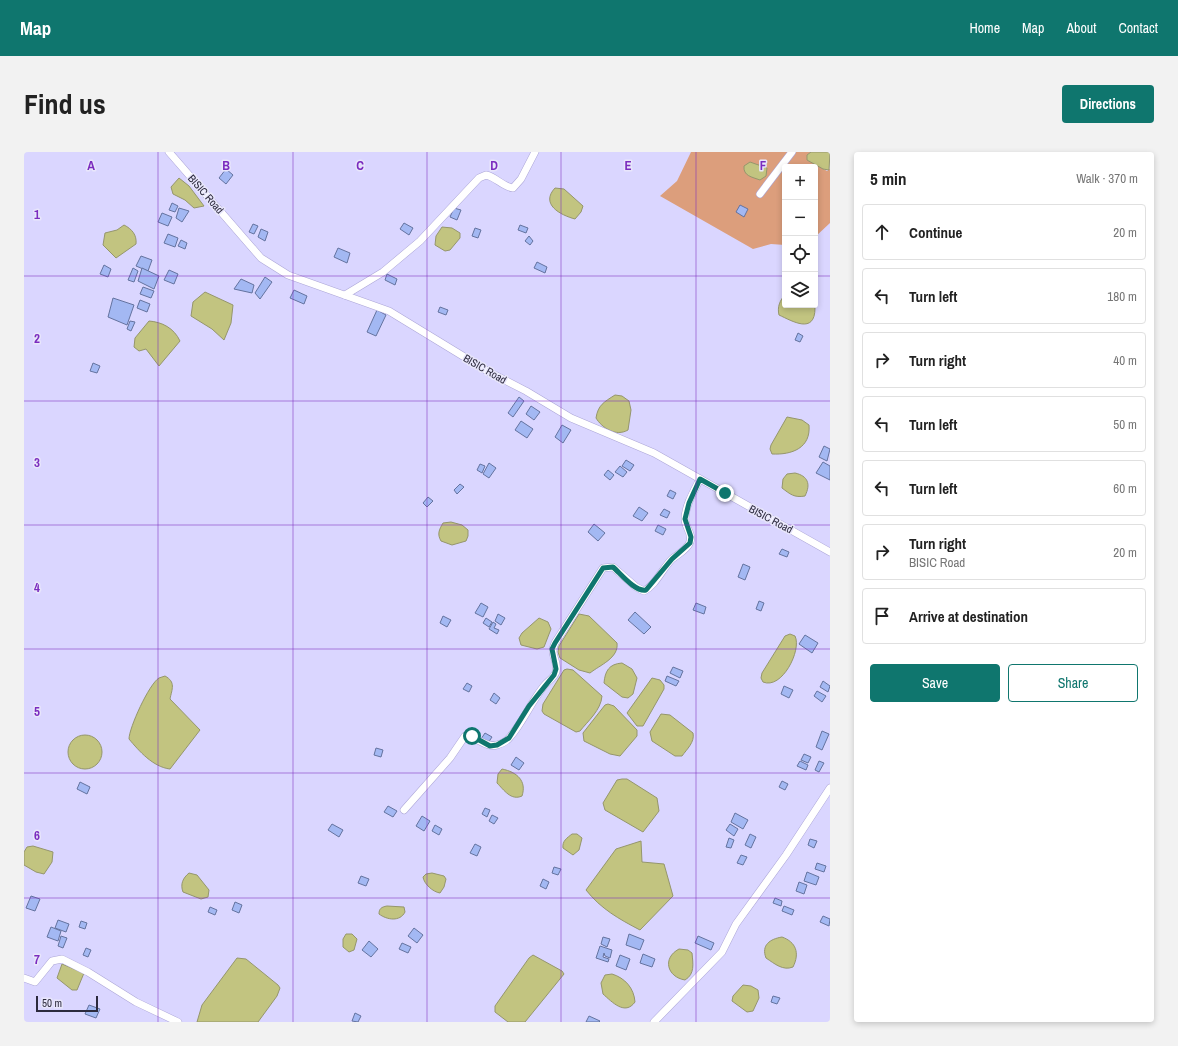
<!DOCTYPE html>
<meta charset="utf-8">
<style>
:root{--surface:#fff;--page:#f2f2f2;--text:#222;--muted:#767676;--line:#e0e0e0;--accent:#0f766e}
body{margin:0;font-family:"Archivo Narrow",sans-serif;background:var(--page);color:var(--text)}
.controls{position:absolute;right:12px;top:12px;display:grid;overflow:hidden;border-radius:4px;box-shadow:0 2px 6px #0003}
.controls button{width:36px;height:36px;display:grid;place-items:center;padding:0;border:0;border-bottom:1px solid var(--line);background:var(--surface);color:var(--text);font:20px sans-serif}
.scale{position:absolute;left:12px;bottom:10px;width:62px;box-sizing:border-box;padding-left:4px;border:2px solid #2c2a3d;border-top:0;font-size:11px;line-height:14px;white-space:nowrap;color:#2c2a3d;-webkit-text-stroke:3px #e8e6fb;paint-order:stroke}
.stop{position:absolute;width:12px;height:12px;margin:-9px;border:3px solid #0f766e;border-radius:50%;background:#fff}
.stop.end{background:#0f766e;border-color:#fff;box-shadow:0 1px 4px #0008}
.list{margin:0;padding:0;list-style:none}
h2{display:flex;justify-content:space-between;align-items:center;height:52px;margin:0;padding:0 16px;font-size:17px}
h2 small{font-size:13px;font-weight:400;color:var(--muted)}
.list li{display:grid;grid-template-columns:26px 1fr auto;gap:12px;align-items:center;box-sizing:border-box;height:56px;margin:0 8px 8px;padding:0 8px;border:1px solid var(--line);border-radius:4px}
.list b{display:block;font-size:15px;white-space:nowrap}
.list p{margin:0;font-size:13px;white-space:nowrap;color:var(--muted)}
.list em{font-size:13px;font-style:normal;color:var(--muted)}
.actions{display:flex;gap:8px;padding:12px 16px}
.actions a{flex:1;padding:9px 0;border:1px solid var(--accent);border-radius:4px;text-align:center;font-size:14px;color:var(--accent)}
.actions .main{background:var(--accent);color:#fff}
.icon{flex:none;width:22px;height:22px;fill:none;stroke:currentColor;stroke-width:2;stroke-linecap:round;stroke-linejoin:round}
.map{position:relative;flex:none;width:806px;height:870px;overflow:hidden;border-radius:4px}
header{display:flex;align-items:center;gap:24px;box-sizing:border-box;height:56px;padding:0 20px;background:var(--accent);color:#fff}
header strong{font-size:19px}
nav{display:flex;gap:22px;margin-inline-start:auto;font-size:14px}
.intro{display:flex;align-items:center;justify-content:space-between;box-sizing:border-box;height:96px;padding:0 24px}
h1{margin:0;font-size:28px}
.button{padding:10px 18px;border-radius:4px;background:var(--accent);color:#fff;font-size:14px;font-weight:700}
main{display:flex;gap:24px;padding:0 24px}
aside{flex:1;background:var(--surface);border-radius:4px;box-shadow:0 2px 6px #0003}
.map>svg:first-child{display:block}
.forest{fill:#dc9e7c}
.water{fill:#c2c480;stroke:#95966c}
.building{fill:#a3b8f3;stroke:#64739f}
.lines{fill:none;stroke-linecap:round;stroke-linejoin:round}
.street-casing{stroke:#aca6d7;stroke-width:8}
.street{stroke:#fff;stroke-width:7}
.route{stroke:#0f766e;stroke-width:5}
.grid{fill:none;stroke:#7b2cbf;stroke-width:1;stroke-opacity:0.55}
.labels{text-anchor:middle;dominant-baseline:central;stroke-width:3;stroke-linejoin:round;paint-order:stroke}
.street-label{font-size:11px;fill:#2c2a3d;stroke:#e8e6fb}
.grid-label{font-size:13px;text-anchor:middle;font-weight:bold;fill:#7b2cbf;stroke:#e8e6fb;stroke-width:3;stroke-linejoin:round;paint-order:stroke}
</style>
<header>
<strong>Map</strong>
<nav><a>Home</a><a>Map</a><a>About</a><a>Contact</a></nav>
</header>
<div class="intro"><h1>Find us</h1><a class="button">Directions</a></div>
<main>
<div class="map">
<svg width="806" height="870" viewBox="0 0 806 870">
<rect width="100%" height="100%" fill="#dad6ff"/>
<path class="forest" d="M667 0H787L783 3V8L803 19 806 17V71L791 85V15H761V93L747 92 729 97 636 44 653 29Z"/>
<g class="water">
<path d="M787 0H806L805 18 799 17 783 8V3Z"/>
<path d="M726 10 743 16 742 24 736 28C728 25 719 24 720 14Z"/>
<path d="M155 26 165 34 180 54 170 56 161 48 149 42 147 35Z"/>
<path d="M531 36 540 37 559 54 557 60 551 67C536 63 516 52 531 36Z"/>
<path d="M100 73C108 77 113 83 112 92L92 106 79 93 81 81 93 78Z"/>
<path d="M418 75 428 76 436 81V86L426 98 421 99 411 93 412 84Z"/>
<path d="M181 140 209 153 207 171 200 188 188 177 167 164 169 150Z"/>
<path d="M761 143V153H787L791 156C791 183 768 169 755 163 753 155 756 148 761 143Z"/>
<path d="M125 169C138 170 150 176 156 189L135 214 122 197 115 199 110 195 111 186Z"/>
<path d="M591 243 598 244 605 249 607 258 604 278C592 285 578 276 572 266 574 253 580 250 591 243Z"/>
<path d="M763 265 778 268 785 273C787 296 768 303 748 302L746 297 747 293Z"/>
<path d="M771 321C784 324 787 332 781 344 770 346 766 342 758 336L759 327 763 322Z"/>
<path d="M427 370 438 373 444 378V384L442 389 428 393 417 389C413 382 415 378 419 371Z"/>
<path d="M555 462 565 464 593 491C595 506 576 513 566 521L555 518 536 506 534 500 535 494Z"/>
<path d="M515 466 524 470 527 477 520 495 513 497 497 493 495 486 498 481Z"/>
<path d="M766 482 771 484C778 498 758 538 739 530L737 526 738 521 761 484Z"/>
<path d="M598 511 608 517 613 526 609 542 604 546 598 545 580 531C581 519 585 512 598 511Z"/>
<path d="M543 517 549 518 578 544C577 558 564 569 556 579L552 580 520 562 518 559 519 552 540 518Z"/>
<path d="M141 524C152 530 148 537 146 547L176 578 146 617C129 615 115 599 105 587 105 576 125 532 135 526 137 525 139 525 141 524Z"/>
<path d="M628 526 636 528 640 533V537L619 574H613L603 561Z"/>
<path d="M584 552 590 554 613 578V584L596 604 586 602 560 589 559 581 581 553Z"/>
<path d="M637 562 646 563 669 581C671 590 663 597 658 604H651L628 589 626 580Z"/>
<circle cx="61" cy="600" r="17"/>
<path d="M478 617C493 620 503 629 498 644 487 649 480 638 473 631L474 622Z"/>
<path d="M598 627H603L633 646 635 659 619 680 581 658 579 651 593 628Z"/>
<path d="M548 682H553L558 686 555 698 549 703 539 696C538 689 543 686 548 682Z"/>
<path d="M617 689 618 710 640 712 649 744 616 778C595 767 577 757 562 738L592 697Z"/>
<path d="M9 694 29 700 28 710 20 722 12 720 0 713V700L3 695Z"/>
<path d="M165 721 173 723 185 738 184 745 177 747 159 740C156 732 159 726 165 721Z"/>
<path d="M408 721 420 724 422 727 420 735 416 741C409 740 400 732 399 725L402 722Z"/>
<path d="M363 754 380 755 381 760C376 770 363 768 355 762 355 757 357 755 363 754Z"/>
<path d="M322 782H328L333 787 330 798 325 800 319 795V787Z"/>
<path d="M758 785C772 790 776 801 769 815 759 819 751 812 742 806 737 793 746 787 758 785Z"/>
<path d="M655 797 664 798 668 801C669 812 671 822 661 828 643 825 638 806 655 797Z"/>
<path d="M509 803 538 819 540 822 501 870H484L471 860V854L505 806Z"/>
<path d="M213 806 222 807 254 833 256 836 253 844 234 870H173L178 853Z"/>
<path d="M38 812 60 821 53 838H48L33 826Z"/>
<path d="M588 822C601 826 610 836 611 850 601 864 588 850 579 842L577 831 581 823Z"/>
<path d="M719 833 727 834 734 838 735 846 729 859 723 860 708 849 709 844Z"/>
</g>
<g class="building">
<path d="M202 17 209 23 202 32 195 26Z"/>
<path d="M148 51 154 54 151 60 145 58Z"/>
<path d="M716 53 724 57 720 65 712 60Z"/>
<path d="M155 56 165 59 158 70 152 66Z"/>
<path d="M430 56 437 58 433 68 426 65Z"/>
<path d="M138 61 148 65 144 74 134 70Z"/>
<path d="M380 71 389 76 385 83 376 77Z"/>
<path d="M229 72 234 74 230 82 225 80Z"/>
<path d="M496 73 504 76 502 81 494 78Z"/>
<path d="M451 76 457 78 454 86 448 84Z"/>
<path d="M237 77 244 80 241 89 234 85Z"/>
<path d="M144 82 154 86 151 95 140 91Z"/>
<path d="M505 84 509 89 506 93 501 89Z"/>
<path d="M157 88 163 91 161 97 154 94Z"/>
<path d="M314 96 326 101 323 111 310 105Z"/>
<path d="M117 104 128 108 124 119 112 114Z"/>
<path d="M513 110 523 115 521 121 510 116Z"/>
<path d="M80 113 87 117 84 125 76 122Z"/>
<path d="M109 116 114 119 110 130 104 128Z"/>
<path d="M118 116 135 124 130 137 114 129Z"/>
<path d="M145 118 154 122 150 132 140 128Z"/>
<path d="M363 122 373 127 371 133 361 128Z"/>
<path d="M241 125 248 130 236 147 231 141Z"/>
<path d="M217 127 230 133 228 141 210 137Z"/>
<path d="M119 135 130 139 127 146 116 142Z"/>
<path d="M270 138 283 144 280 152 266 146Z"/>
<path d="M89 146 110 153 103 173 84 165Z"/>
<path d="M116 148 126 152 123 160 113 156Z"/>
<path d="M416 155 424 158 422 163 414 160Z"/>
<path d="M353 158 362 163 352 184 343 180Z"/>
<path d="M106 169 111 170 107 179 103 177Z"/>
<path d="M774 181 779 184 776 190 771 188Z"/>
<path d="M69 211 76 214 73 221 66 219Z"/>
<path d="M495 245 500 249 489 265 484 261Z"/>
<path d="M507 254 516 260 510 268 502 262Z"/>
<path d="M497 269 509 277 503 286 491 278Z"/>
<path d="M538 273 547 278 539 291 531 285Z"/>
<path d="M800 294 806 297 803 309 795 305Z"/>
<path d="M602 308 610 313 606 319 598 314Z"/>
<path d="M799 310 806 314V328L792 321Z"/>
<path d="M465 311 472 316 465 326 459 322Z"/>
<path d="M456 312 461 314 458 321 453 318Z"/>
<path d="M596 314 603 320 599 325 591 320Z"/>
<path d="M584 318 590 323 586 328 580 323Z"/>
<path d="M436 332 440 335 433 342 430 338Z"/>
<path d="M646 338 652 341 649 347 643 344Z"/>
<path d="M404 345 409 349 403 355 399 351Z"/>
<path d="M615 355 624 361 618 369 609 364Z"/>
<path d="M640 357 646 360 643 366 636 363Z"/>
<path d="M570 372 581 381 574 389 564 380Z"/>
<path d="M634 373 642 377 639 383 631 379Z"/>
<path d="M758 397 765 400 763 405 755 402Z"/>
<path d="M719 412 726 415 721 428 714 425Z"/>
<path d="M735 449 740 451 737 459 732 457Z"/>
<path d="M457 451 464 455 459 465 451 461Z"/>
<path d="M672 451 682 455 680 462 669 458Z"/>
<path d="M611 460 627 475 620 482 604 468Z"/>
<path d="M474 462 481 466 477 473 471 469Z"/>
<path d="M419 464 427 468 423 475 416 471Z"/>
<path d="M462 466 468 470 465 475 459 471Z"/>
<path d="M469 470 472 472 470 476 475 478 473 482 465 477Z"/>
<path d="M781 483 794 491 788 501 775 492Z"/>
<path d="M649 515 659 519 656 526 646 521Z"/>
<path d="M643 524 655 529 652 534 641 529Z"/>
<path d="M799 529 806 534 804 540 796 535Z"/>
<path d="M443 531 448 534 445 540 439 537Z"/>
<path d="M760 534 769 538 765 546 757 542Z"/>
<path d="M793 539 802 544 798 550 790 544Z"/>
<path d="M470 541 476 546 472 552 466 548Z"/>
<path d="M798 579 805 582 798 598 792 595Z"/>
<path d="M461 581 468 585 464 591 457 587Z"/>
<path d="M352 596 359 598 357 605 350 603Z"/>
<path d="M780 602 787 605 784 611 777 608Z"/>
<path d="M492 605 500 611 495 618 487 613Z"/>
<path d="M776 609 784 613 782 618 773 614Z"/>
<path d="M795 609 800 611 795 620 791 618Z"/>
<path d="M758 629 764 632 761 638 755 635Z"/>
<path d="M56 630 66 635 63 642 53 637Z"/>
<path d="M364 654 373 659 369 665 360 660Z"/>
<path d="M461 656 466 658 463 665 458 662Z"/>
<path d="M711 661 724 668 719 677 707 670Z"/>
<path d="M468 663 474 666 470 672 465 669Z"/>
<path d="M398 664 406 669 400 679 392 674Z"/>
<path d="M308 672 319 678 315 685 304 678Z"/>
<path d="M706 672 714 677 710 684 702 678Z"/>
<path d="M411 673 418 677 415 683 408 679Z"/>
<path d="M726 682 732 685 727 696 721 693Z"/>
<path d="M705 686 710 688 707 696 702 695Z"/>
<path d="M786 687 793 689 790 696 784 693Z"/>
<path d="M451 692 457 695 453 704 446 701Z"/>
<path d="M717 703 723 705 719 713 713 711Z"/>
<path d="M793 711 802 714 800 720 791 717Z"/>
<path d="M530 715 537 717 534 723 528 721Z"/>
<path d="M783 720 795 725 792 733 780 729Z"/>
<path d="M337 724 345 727 342 734 334 731Z"/>
<path d="M519 727 525 730 522 737 516 734Z"/>
<path d="M775 730 783 733 780 742 772 739Z"/>
<path d="M7 744 16 747 11 759 2 756Z"/>
<path d="M751 746 758 749 757 754 749 751Z"/>
<path d="M211 750 218 753 215 761 208 758Z"/>
<path d="M760 754 770 758 768 763 758 759Z"/>
<path d="M186 755 193 758 191 763 184 760Z"/>
<path d="M799 764 806 767 805 774 796 770Z"/>
<path d="M34 768 45 772 42 780 31 776Z"/>
<path d="M57 769 63 771 61 777 55 775Z"/>
<path d="M27 775 37 779 34 789 23 785Z"/>
<path d="M390 776 399 783 393 791 384 784Z"/>
<path d="M605 782 620 788 616 798 602 793Z"/>
<path d="M37 784 43 786 39 796 34 794Z"/>
<path d="M674 784 690 791 687 798 671 791Z"/>
<path d="M579 785 586 787 583 795 577 792Z"/>
<path d="M345 789 354 797 347 805 338 798Z"/>
<path d="M378 791 387 795 384 801 375 797Z"/>
<path d="M576 794 588 798 586 806 581 804 580 801 579 805 585 807 584 810 572 806Z"/>
<path d="M62 796 67 798 64 805 59 803Z"/>
<path d="M619 802 631 807 628 815 616 811Z"/>
<path d="M596 803 606 807 602 818 592 814Z"/>
<path d="M749 844 756 846 753 852 747 850Z"/>
<path d="M65 853 76 857 72 866 61 862Z"/>
<path d="M331 861 337 864 334 870 328 869Z"/>
<path d="M565 864 576 869 575 870H562Z"/>
</g>
<g class="lines">
<defs>
<g id="street">
<path d="M145 0 237 106 264 123 365 159 465 220 502 239 547 266 630 301 806 400"/>
<path d="M736 42 768 0"/>
<path d="M321 143 359 120 396 89 455 26 462 23C472 25 479 35 489 36L497 27 511 0"/>
<path d="M380 658 426 606 441 584C453 584 461 596 473 593 477 592 483 589 486 585 499 570 507 550 520 534 524 529 530 526 532 520 535 508 525 504 531 491L579 416 589 415 612 435 620 439C632 433 638 417 648 407 654 402 663 398 666 390 669 381 661 376 661 367 661 354 670 339 676 327"/>
<path d="M0 826 11 830 28 809 38 807 64 820 112 850 154 870"/>
<path d="M630 870 698 800 712 772 762 703 806 636"/>
</g>
</defs>
<use href="#street" class="street-casing"/>
<use href="#street" class="street"/>
</g>
<g class="lines">
<path class="route" d="M448 584 466 594 473 593 485 586 505 554 530 523 532 517 528 497 531 491 579 416 589 415C597 422 611 440 622 438L648 407 666 391 667 385 661 367 665 351 676 327 701 341"/>
</g>
<path class="grid" d="M134 0V870M269 0V870M403 0V870M537 0V870M672 0V870M0 124H761M791 124H806M0 249H806M0 373H806M0 497H806M0 621H806M0 746H806"/>
<g class="labels">
<g class="street-label">
<text transform="translate(182 42) rotate(49)">BISIC Road</text>
<text transform="translate(461 217) rotate(30)">BISIC Road</text>
<text transform="translate(747 367) rotate(28)">BISIC Road</text>
</g>
</g>
<g class="grid-label">
<text x="67" y="18">A</text>
<text x="202" y="18">B</text>
<text x="336" y="18">C</text>
<text x="470" y="18">D</text>
<text x="604" y="18">E</text>
<text x="739" y="18">F</text>
<text x="13" y="67">1</text>
<text x="13" y="191">2</text>
<text x="13" y="315">3</text>
<text x="13" y="440">4</text>
<text x="13" y="564">5</text>
<text x="13" y="688">6</text>
<text x="13" y="812">7</text>
</g>
</svg>
<div class="controls">
<button>+</button>
<button>−</button>
<button><svg class="icon" aria-label="locate" viewBox="0 0 24 24"><circle cx="12" cy="12" r="6"/><path d="M12 2v4M12 18v4M2 12h4M18 12h4"/></svg></button>
<button><svg class="icon" aria-label="layers" viewBox="0 0 24 24"><path d="M12 4l9 5-9 5-9-5zM3 14l9 5 9-5"/></svg></button>
</div>
<div class="scale">50 m</div>
<div class="stop" style="left:448px;top:584px"></div>
<div class="stop end" style="left:701px;top:341px"></div>
</div>
<aside>
<h2>5 min<small>Walk · 370 m</small></h2>
<ul class="list">
<li><svg class="icon" aria-label="ahead" viewBox="0 0 24 24"><path d="M12 20V5M6 11l6-6 6 6"/></svg><div><b>Continue</b></div><em>20 m</em></li>
<li><svg class="icon" aria-label="left" viewBox="0 0 24 24"><path d="M17 20v-9H6M10 6l-5 5 5 5"/></svg><div><b>Turn left</b></div><em>180 m</em></li>
<li><svg class="icon" aria-label="right" viewBox="0 0 24 24"><path d="M7 20v-9h11M14 6l5 5-5 5"/></svg><div><b>Turn right</b></div><em>40 m</em></li>
<li><svg class="icon" aria-label="left" viewBox="0 0 24 24"><path d="M17 20v-9H6M10 6l-5 5 5 5"/></svg><div><b>Turn left</b></div><em>50 m</em></li>
<li><svg class="icon" aria-label="left" viewBox="0 0 24 24"><path d="M17 20v-9H6M10 6l-5 5 5 5"/></svg><div><b>Turn left</b></div><em>60 m</em></li>
<li><svg class="icon" aria-label="right" viewBox="0 0 24 24"><path d="M7 20v-9h11M14 6l5 5-5 5"/></svg><div><b>Turn right</b><p>BISIC Road</p></div><em>20 m</em></li>
<li><svg class="icon" aria-label="arrive" viewBox="0 0 24 24"><path d="M6 21V4h12l-3 4 3 4H6"/></svg><div><b>Arrive at destination</b></div></li>
</ul>
<div class="actions"><a class="main">Save</a><a>Share</a></div>
</aside>
</main>
